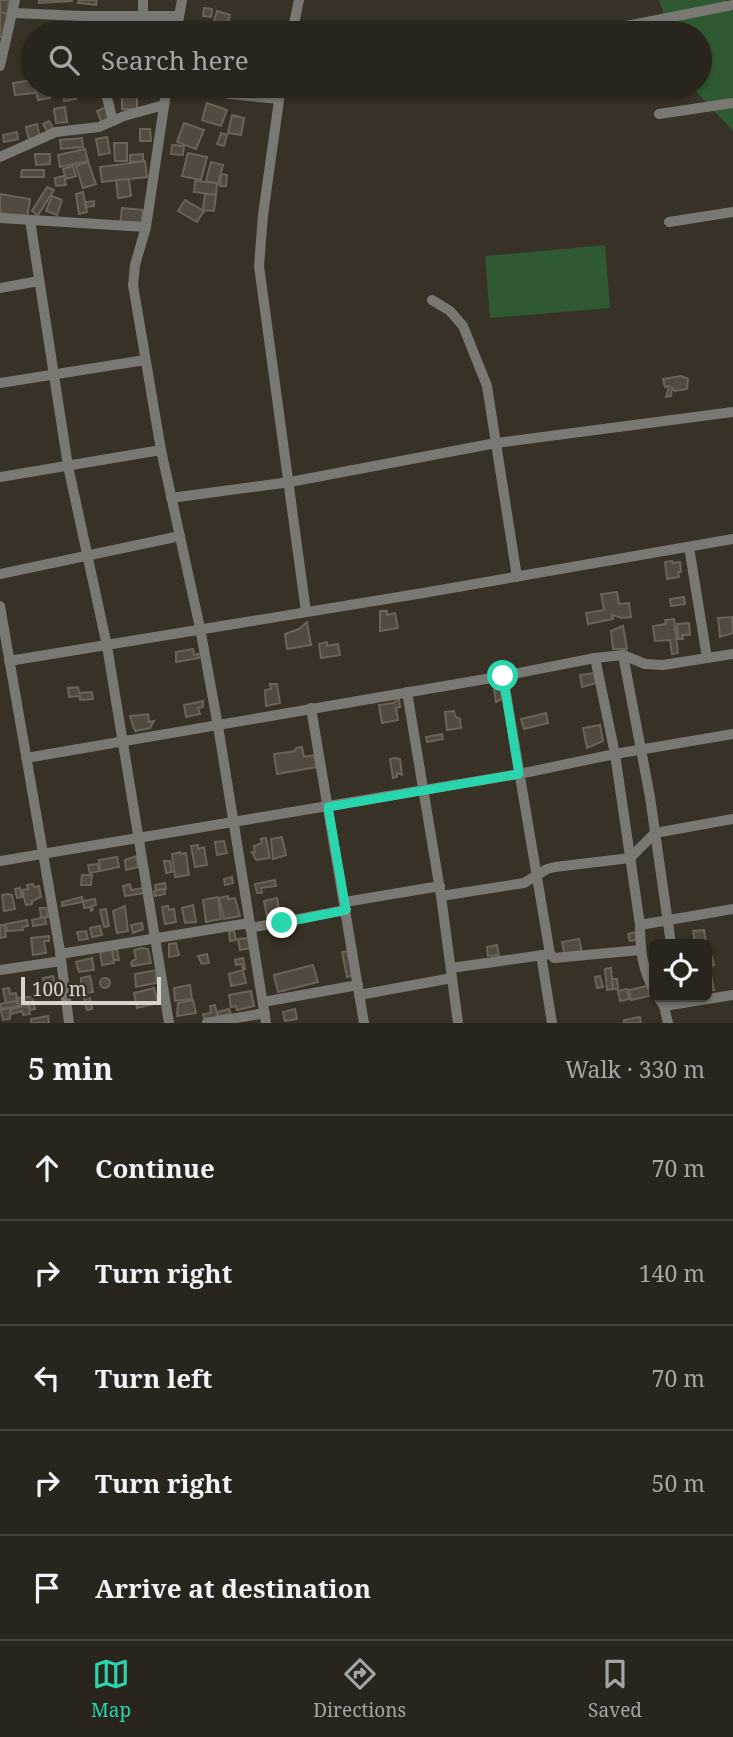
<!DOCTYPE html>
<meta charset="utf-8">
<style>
:root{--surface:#2a251c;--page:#363129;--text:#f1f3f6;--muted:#a5a5a3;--line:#46423b;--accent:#29d5ad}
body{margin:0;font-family:"Noto Serif",serif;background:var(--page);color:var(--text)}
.controls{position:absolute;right:21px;bottom:21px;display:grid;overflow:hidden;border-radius:10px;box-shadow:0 2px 5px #0004}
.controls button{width:63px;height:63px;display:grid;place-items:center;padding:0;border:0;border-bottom:2px solid var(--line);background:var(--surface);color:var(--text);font:35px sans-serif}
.scale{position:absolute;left:21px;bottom:18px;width:140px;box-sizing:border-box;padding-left:7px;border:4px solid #d8d3cc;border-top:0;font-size:19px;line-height:24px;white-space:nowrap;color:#d8d3cc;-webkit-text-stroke:5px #383125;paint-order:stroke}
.stop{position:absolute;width:21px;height:21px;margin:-16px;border:5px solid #29d5ad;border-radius:50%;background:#fff}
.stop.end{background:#29d5ad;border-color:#fff;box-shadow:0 2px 7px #0008}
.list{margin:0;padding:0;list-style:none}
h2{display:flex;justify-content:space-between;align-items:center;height:91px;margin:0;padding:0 28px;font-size:30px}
h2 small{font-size:23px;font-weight:400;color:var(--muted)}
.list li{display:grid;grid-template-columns:46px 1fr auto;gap:21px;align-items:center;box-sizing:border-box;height:105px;padding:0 28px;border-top:2px solid var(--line)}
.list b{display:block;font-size:26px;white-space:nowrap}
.list em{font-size:23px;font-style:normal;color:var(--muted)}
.icon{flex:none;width:38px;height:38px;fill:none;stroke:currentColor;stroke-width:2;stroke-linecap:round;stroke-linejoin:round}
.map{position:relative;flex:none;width:733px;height:1023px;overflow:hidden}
.search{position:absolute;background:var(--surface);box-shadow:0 2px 5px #0004;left:21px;right:21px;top:21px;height:77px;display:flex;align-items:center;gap:18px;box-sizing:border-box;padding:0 24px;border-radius:38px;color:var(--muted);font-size:26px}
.sheet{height:616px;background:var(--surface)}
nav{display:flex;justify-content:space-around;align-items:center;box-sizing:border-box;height:98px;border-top:2px solid var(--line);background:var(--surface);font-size:19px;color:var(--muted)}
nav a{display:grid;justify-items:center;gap:4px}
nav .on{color:var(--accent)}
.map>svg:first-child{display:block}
.green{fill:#2e5933}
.building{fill:#524a3e;stroke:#6b6356;stroke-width:2}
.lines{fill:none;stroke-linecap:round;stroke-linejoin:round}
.street{stroke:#7a7872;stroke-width:10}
.route{stroke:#29d5ad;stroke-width:9}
</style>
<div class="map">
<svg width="733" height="1023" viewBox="0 0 733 1023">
<rect width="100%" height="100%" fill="#383125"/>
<g class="green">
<path d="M659 0H726L733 12V131L691 86H700V33H670Z"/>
<path d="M605 245 610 308 490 318 485 256Z"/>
</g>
<g class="building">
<path d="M0 0H9L8 13H0Z"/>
<path d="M39 0H72V1L39 3Z"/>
<path d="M79 0H97L96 5 78 3Z"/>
<path d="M204 8 212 9 211 17 203 16Z"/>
<path d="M217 11 230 15 226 27 213 24Z"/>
<path d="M0 12 9 14 3 37H0Z"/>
<rect x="87" y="21" width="5" height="12"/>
<rect x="59" y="22" width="10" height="11"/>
<path d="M135 24 157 26 156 33H135Z"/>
<path d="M33 80 35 93 15 95 13 83Z"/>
<path d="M35 86H47L50 98 38 100Z"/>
<path d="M71 86H85L84 90 70 89Z"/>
<path d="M75 94 76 99 64 101V95Z"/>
<rect x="122" y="94" width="15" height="15"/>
<path d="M207 103 227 110 221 126 202 120Z"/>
<path d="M108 106 114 120 102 124 97 111Z"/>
<path d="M65 107 67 122 56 123 54 109Z"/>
<path d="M232 115 244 118 241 135 228 133Z"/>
<path d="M49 121 53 128 47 131 43 124Z"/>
<path d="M184 123 204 130 196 149 177 142Z"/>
<path d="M37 124 40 138 29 140 26 127Z"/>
<path d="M140 129H150L151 141H140Z"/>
<path d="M17 132 18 139 4 142 3 135Z"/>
<path d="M221 133 227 135 224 146 217 144Z"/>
<path d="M107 137 110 153 99 155 96 139Z"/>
<path d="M82 138 83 147 61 149 60 140Z"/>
<path d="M114 143H127V161H115Z"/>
<path d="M172 145 184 146 183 155 171 154Z"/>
<path d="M85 149 88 161 60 167 58 155Z"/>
<path d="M188 153 207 157 201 180 182 176Z"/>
<path d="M35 154H50V164L36 165Z"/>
<path d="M143 154V161L130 162V155Z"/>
<path d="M145 161 147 177 102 182 100 167Z"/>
<path d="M88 162 96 184 83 188 76 166Z"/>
<path d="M211 162 223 165 218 184 206 181Z"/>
<path d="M73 166 76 176 66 179 63 169Z"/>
<path d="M22 170H44V177H21Z"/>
<path d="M221 174 227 175 226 186H220Z"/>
<path d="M64 176 66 185 56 186 55 178Z"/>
<path d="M129 179 131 196 118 198 116 180Z"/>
<path d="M195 181 217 183 216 195 194 192Z"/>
<path d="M47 187 54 190 38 215 32 211Z"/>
<path d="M83 192 87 212 79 214 76 194Z"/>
<path d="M0 194 30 199 27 218 0 213Z"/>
<path d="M205 194 216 195 214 211 203 210Z"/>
<path d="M52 196 62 200 57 215 46 211Z"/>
<path d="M185 200 204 211 197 222 178 211Z"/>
<path d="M94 201V206L86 207 85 202Z"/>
<path d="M122 208 143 210 141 227 120 225Z"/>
<path d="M681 376 688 379 687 389 675 391 672 388 671 396 666 397 669 386 665 387 663 379Z"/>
<path d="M672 561 673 563 680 562 681 572H678L679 577 667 579 665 562Z"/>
<path d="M617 592 619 604 629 603 631 617 622 618 612 615 613 619 588 624 586 613 604 610 601 594Z"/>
<path d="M684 597 685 604 671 606 670 599Z"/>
<path d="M380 611H387V615L395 613 398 628 380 631Z"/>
<path d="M732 617 733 633 720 637 718 618Z"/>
<path d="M674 619 678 653 672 654 670 640 655 641 653 626 666 624 665 620Z"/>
<path d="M307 622 311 645 287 649 285 634 299 629Z"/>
<path d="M689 623 690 635H682L683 639H678L677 624Z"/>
<path d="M623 626 627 649H613L611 631Z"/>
<path d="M327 642V646L338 644 340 655 321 658 319 644Z"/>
<path d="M193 649 194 655 198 654 199 658 176 662V652Z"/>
<path d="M594 673 596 683 582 687 580 675Z"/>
<path d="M499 681 502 699 496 702 493 682Z"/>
<path d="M270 684H277L280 703 266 706 265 690 271 689Z"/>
<path d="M78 687 79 693 92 692 93 699 80 700V696L69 697 68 688Z"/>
<path d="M399 699 400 707 396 708 398 720 382 723 379 705 393 703Z"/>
<path d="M203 701V707L198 708 200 714 186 717 184 705Z"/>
<path d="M454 711 455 716 460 719 461 728 447 730 445 712Z"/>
<path d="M546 713 548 723 524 729 521 719Z"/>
<path d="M148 714 149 722 154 721 150 728 135 731 130 716Z"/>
<path d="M600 725 603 741 587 748 583 728Z"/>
<path d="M442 734 443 739 427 742 426 737Z"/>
<path d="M302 747 304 757 314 755 317 767 277 774 274 754 295 751 296 748Z"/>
<path d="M395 758 400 759 402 775 397 773V777L393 778 390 759Z"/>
<path d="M282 837 286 855 273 859 271 839Z"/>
<path d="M266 838 270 858 256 860 252 852H255L254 846 262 843 261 839Z"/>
<path d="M224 841 227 853 217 855 215 842Z"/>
<path d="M198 845V849L204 847 207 865 195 867 191 846Z"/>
<path d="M180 852V854L186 853 189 875 175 877 172 854Z"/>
<path d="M136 856 138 867 126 870 125 860Z"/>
<path d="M117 857 119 867 100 871 99 860Z"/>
<path d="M164 861H170L172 872 166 873Z"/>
<path d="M98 864 99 871 90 873 88 865Z"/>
<path d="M82 875H92L91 885H81Z"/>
<path d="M232 877 233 883 225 885 224 879Z"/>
<path d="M275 880 276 886 261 888 262 893H257L255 884Z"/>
<path d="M165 883 166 889 156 890 155 885Z"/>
<path d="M33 884 34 887 39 886 41 897 32 901V904L26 905 22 890 28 889 27 885Z"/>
<path d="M130 884 131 890 144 888 145 893 125 896 123 886Z"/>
<path d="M20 888 22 897 17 898 15 889Z"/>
<path d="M164 889 165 894 155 896 154 891Z"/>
<path d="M7 894 12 895 15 909 4 911 2 895Z"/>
<path d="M228 896V899L235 898 240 916 224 919 219 898Z"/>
<path d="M82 897 83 902 62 906V902Z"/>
<path d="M218 897 221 919 206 922 203 900Z"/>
<path d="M277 898 280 915 267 917 264 901Z"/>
<path d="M95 899 96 905 92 906 93 910 91 911 90 907 84 908 83 901Z"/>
<path d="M193 905 196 922 185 923 182 908Z"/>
<path d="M125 906 128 931 117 933 113 911Z"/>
<path d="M168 906 169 910 174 909 176 922 165 924 162 907Z"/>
<path d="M40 908H46L48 917 41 918Z"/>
<path d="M106 909 109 926 104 927 100 910Z"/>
<path d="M45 917 46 924 33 926 32 920Z"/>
<path d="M27 920 28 926 22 927 23 930 7 931 6 924Z"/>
<path d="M142 923 143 929 133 933 131 925Z"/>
<path d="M0 925H4L6 937 0 938Z"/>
<path d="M100 926 102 935 92 937 90 928Z"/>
<path d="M704 930 706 942 695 943 693 931Z"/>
<path d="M86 931 88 939 79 940 77 932Z"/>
<path d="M234 931 236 940 230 941 229 932Z"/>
<path d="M636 932 637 940 630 941 628 934Z"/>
<path d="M49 936V941H44L46 953 33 955 31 938Z"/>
<path d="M249 938 251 948 240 950 238 939Z"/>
<path d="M579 939 582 953 565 956 562 942Z"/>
<path d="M176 943 179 955 169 957V944Z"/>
<path d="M497 945 499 955 488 956 487 947Z"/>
<path d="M142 948 148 949 151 963 132 966 131 962 136 959 134 950Z"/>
<path d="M117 949 119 960H114L112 950Z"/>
<path d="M112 950 114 963 102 965 100 952Z"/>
<path d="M351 951 355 975 347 977 342 952Z"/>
<path d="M207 954 209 963 202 964 198 956Z"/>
<path d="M712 957 714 965 707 967V958Z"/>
<path d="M92 958 94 970 79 972 76 962Z"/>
<path d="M243 958 245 969H243L241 964 236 965 235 960Z"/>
<path d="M313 965 318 982 278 992 274 975Z"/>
<path d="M611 968 613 989 607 990 605 969Z"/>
<path d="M157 970 156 983 136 987 135 974Z"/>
<path d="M243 970 246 983 231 986 229 974Z"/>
<path d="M710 970 714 990 707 992V971Z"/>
<path d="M53 976 57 991 45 994 43 978Z"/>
<path d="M90 976 93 992 81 994V978Z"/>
<path d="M600 976 603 987 597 988 595 977Z"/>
<circle cx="105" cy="983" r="5"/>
<path d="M612 979H617L618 989H613Z"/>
<path d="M190 985 192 999 175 1001 174 988Z"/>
<path d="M647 986 649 996 631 1000 629 990Z"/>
<path d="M9 988 10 994 16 993 17 1001 6 1004 3 989Z"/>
<path d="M154 988 158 1003 137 1008 134 993Z"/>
<path d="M627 989 629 999 620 1001 618 991Z"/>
<path d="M251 991 254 1006 237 1010 236 1006 231 1007 229 995Z"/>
<path d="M23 997H32L35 1009 30 1010 29 1004 19 1006 18 998Z"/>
<path d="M90 998 92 1009 87 1010 84 999Z"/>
<path d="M193 1000 196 1013 177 1016 178 1003Z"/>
<path d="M17 1001 18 1006 1 1009 0 1004Z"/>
<path d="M28 1005 30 1014 23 1015 22 1011 12 1014 11 1009Z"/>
<path d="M215 1005 217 1017 204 1019 203 1014 211 1013 210 1006Z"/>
<path d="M10 1008V1019L3 1020 1 1010Z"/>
<path d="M229 1009 231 1014 218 1016 217 1012Z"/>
<path d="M295 1009 297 1019 285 1021 283 1012Z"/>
<path d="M48 1016 49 1023H31V1019Z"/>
<path d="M640 1017 641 1023H624V1020Z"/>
</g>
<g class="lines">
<g class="street">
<path d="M143 0V16"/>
<path d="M13 13 83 16H179"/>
<path d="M176 33 182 0"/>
<path d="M292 33 299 0"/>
<path d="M591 33 733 5"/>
<path d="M0 66 15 0"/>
<path d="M104 86 113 121"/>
<path d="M167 86 146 227 135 265 133 285 161 450 200 628 218 726 266 1023"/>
<path d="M194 86 230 94 278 99"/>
<path d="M281 86 263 215 259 266 306 612"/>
<path d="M659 114 733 103"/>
<path d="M0 157 56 132 99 127 124 116 164 105"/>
<path d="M0 218 146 227"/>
<path d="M30 220 68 466 107 646 169 1023"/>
<path d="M669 222 733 212"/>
<path d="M0 288 39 281"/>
<path d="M432 300 450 311 463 326 487 386 517 577"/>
<path d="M0 383 145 360"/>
<path d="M0 477 161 450"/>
<path d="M171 498 290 482 496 443 733 412"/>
<path d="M689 547 707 658"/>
<path d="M0 574 180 536"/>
<path d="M0 606 60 951 69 1023"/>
<path d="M623 655 650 797 671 944"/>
<path d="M595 658 615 754 640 925C640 948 642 969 654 990"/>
<path d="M9 661 423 593 733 539"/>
<path d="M503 676 550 954"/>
<path d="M407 692 441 896 458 1023"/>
<path d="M311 708 364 1023"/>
<path d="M26 758 503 676 595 658 623 655 645 664 663 665 733 654"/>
<path d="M0 861 519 774 615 754 733 734"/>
<path d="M441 896 524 883 547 869 555 867 630 858 655 833 733 819"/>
<path d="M345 902 440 886"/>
<path d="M640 925 733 909"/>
<path d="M250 928 346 910"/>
<path d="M60 954 249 923"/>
<path d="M541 955 552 1023"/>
<path d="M451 968 550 954 554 958 640 950"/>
<path d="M0 970 61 961"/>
<path d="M359 995 452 978"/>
<path d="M658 997 664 1006 668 1023"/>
<path d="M263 1002 358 985"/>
<path d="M664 1006 733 995"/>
<path d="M207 1023 265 1013"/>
</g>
</g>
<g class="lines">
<path class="route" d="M282 923 346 910 328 807 519 774 503 676"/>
</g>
</svg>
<div class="controls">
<button><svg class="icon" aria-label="locate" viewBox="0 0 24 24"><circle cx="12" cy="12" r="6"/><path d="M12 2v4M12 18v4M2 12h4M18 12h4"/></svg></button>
</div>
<div class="scale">100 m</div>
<div class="stop" style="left:503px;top:676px"></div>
<div class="stop end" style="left:282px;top:923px"></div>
<div class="search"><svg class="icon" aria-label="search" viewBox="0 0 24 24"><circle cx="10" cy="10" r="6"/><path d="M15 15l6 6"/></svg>Search here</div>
</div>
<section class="sheet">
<h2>5 min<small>Walk · 330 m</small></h2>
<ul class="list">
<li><svg class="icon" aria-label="ahead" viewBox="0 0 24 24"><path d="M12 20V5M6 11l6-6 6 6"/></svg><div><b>Continue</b></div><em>70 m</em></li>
<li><svg class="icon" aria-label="right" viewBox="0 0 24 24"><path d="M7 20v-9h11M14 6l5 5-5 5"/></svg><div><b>Turn right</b></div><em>140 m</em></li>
<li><svg class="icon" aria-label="left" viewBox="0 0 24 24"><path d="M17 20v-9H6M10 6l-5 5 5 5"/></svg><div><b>Turn left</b></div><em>70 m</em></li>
<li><svg class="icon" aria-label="right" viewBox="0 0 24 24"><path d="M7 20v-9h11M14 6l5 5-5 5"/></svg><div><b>Turn right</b></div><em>50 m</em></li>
<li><svg class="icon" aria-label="arrive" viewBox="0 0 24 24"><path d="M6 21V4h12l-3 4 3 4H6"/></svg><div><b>Arrive at destination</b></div></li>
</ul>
</section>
<nav>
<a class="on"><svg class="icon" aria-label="map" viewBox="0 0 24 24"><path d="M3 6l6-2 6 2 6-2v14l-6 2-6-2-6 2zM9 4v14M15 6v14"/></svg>Map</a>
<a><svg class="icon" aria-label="directions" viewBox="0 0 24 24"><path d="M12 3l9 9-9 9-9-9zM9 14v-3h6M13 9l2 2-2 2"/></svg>Directions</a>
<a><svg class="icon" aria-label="saved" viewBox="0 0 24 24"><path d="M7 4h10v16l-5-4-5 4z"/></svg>Saved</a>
</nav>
